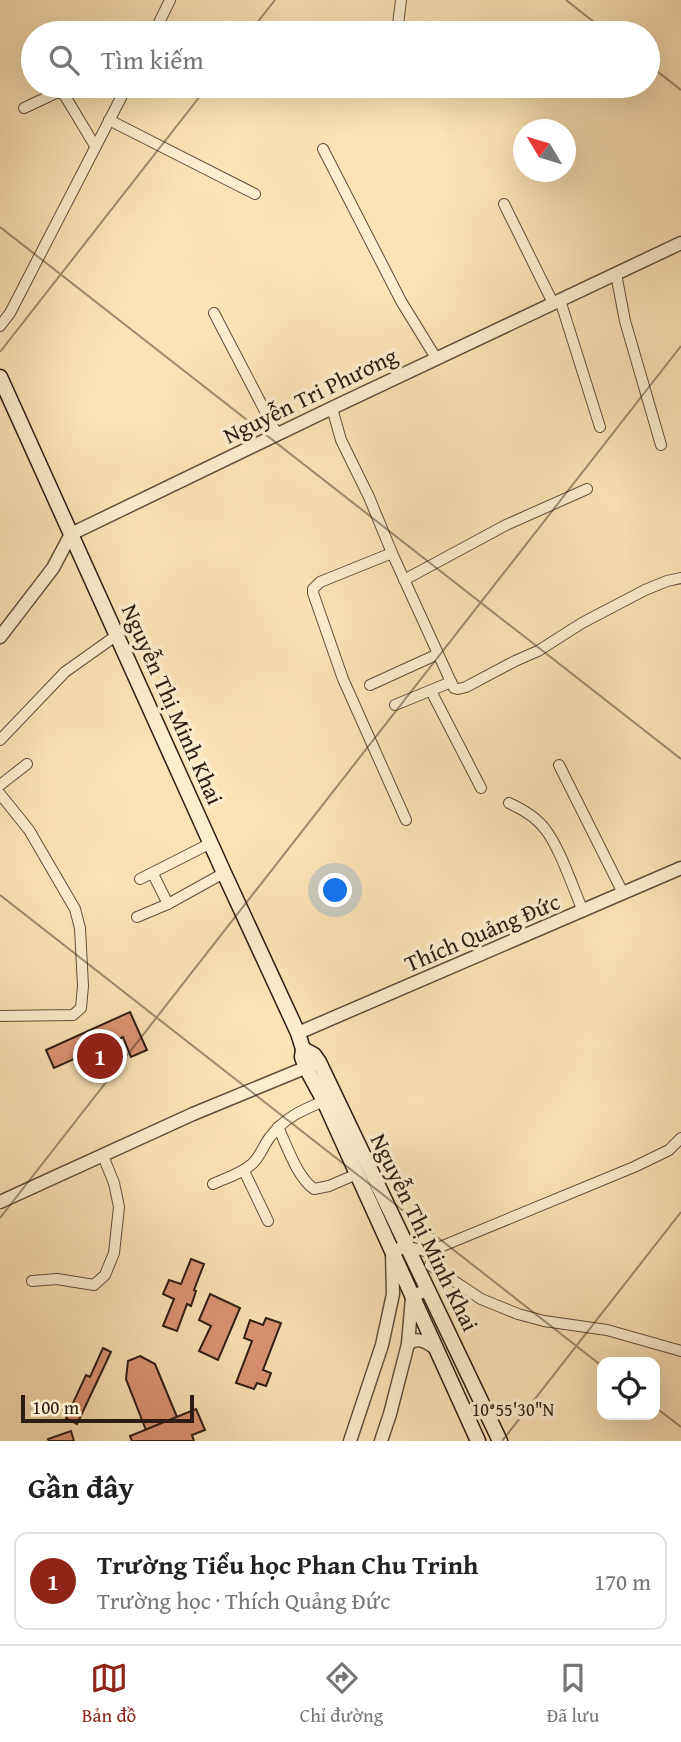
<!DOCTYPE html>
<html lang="vi">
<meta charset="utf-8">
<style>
:root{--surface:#fff;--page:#f2f2f2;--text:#222;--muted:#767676;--line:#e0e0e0;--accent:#8f2418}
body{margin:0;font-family:"Gentium Book Plus",serif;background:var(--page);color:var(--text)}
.controls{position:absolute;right:21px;bottom:21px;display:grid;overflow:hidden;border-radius:14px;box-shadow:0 7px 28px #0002}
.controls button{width:63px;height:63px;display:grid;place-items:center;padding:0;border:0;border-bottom:2px solid var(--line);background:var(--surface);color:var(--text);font:35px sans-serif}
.compass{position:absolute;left:513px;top:119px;width:63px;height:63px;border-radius:50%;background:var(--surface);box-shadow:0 7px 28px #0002;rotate:308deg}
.scale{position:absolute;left:21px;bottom:18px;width:173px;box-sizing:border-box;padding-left:7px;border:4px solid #2d1c14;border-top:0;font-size:19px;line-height:24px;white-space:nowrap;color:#2d1c14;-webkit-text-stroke:5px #fdedcf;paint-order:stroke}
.you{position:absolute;left:336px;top:891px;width:24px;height:24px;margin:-18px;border:5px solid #fff;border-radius:50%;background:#1a73e8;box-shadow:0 0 0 10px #1a73e833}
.badge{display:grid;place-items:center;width:46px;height:46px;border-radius:50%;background:var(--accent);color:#fff;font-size:23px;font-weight:700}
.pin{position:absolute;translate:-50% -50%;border:4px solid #fff;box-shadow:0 2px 7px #0006}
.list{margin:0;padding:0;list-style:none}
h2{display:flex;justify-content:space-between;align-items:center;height:91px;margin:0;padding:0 28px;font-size:30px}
h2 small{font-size:23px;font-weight:400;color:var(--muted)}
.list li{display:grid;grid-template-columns:46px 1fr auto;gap:21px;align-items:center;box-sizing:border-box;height:98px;margin:0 14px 14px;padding:0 14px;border:2px solid var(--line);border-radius:14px}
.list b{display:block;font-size:26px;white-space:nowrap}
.list p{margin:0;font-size:23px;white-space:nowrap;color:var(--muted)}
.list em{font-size:23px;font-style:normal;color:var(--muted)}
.icon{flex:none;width:38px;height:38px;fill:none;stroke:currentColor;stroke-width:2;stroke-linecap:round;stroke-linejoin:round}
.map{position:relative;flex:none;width:681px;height:1441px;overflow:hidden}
.search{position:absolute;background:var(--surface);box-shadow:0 7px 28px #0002;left:21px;right:21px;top:21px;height:77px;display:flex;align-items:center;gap:18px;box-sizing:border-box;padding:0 24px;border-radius:38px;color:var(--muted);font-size:26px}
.sheet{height:203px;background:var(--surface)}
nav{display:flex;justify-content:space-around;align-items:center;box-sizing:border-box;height:98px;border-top:2px solid var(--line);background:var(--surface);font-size:19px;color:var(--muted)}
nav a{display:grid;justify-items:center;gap:4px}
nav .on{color:var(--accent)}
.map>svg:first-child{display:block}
.building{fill:#dd9473;stroke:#2d1c14;stroke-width:2}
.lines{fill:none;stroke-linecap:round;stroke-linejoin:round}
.minor-casing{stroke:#614e3c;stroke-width:12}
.tertiary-casing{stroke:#614e3c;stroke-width:15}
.secondary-casing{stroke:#2d1c14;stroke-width:17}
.minor{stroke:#fdedcf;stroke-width:10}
.tertiary{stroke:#fdedcf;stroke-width:12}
.secondary{stroke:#fdedcf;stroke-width:14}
.ticks{fill:none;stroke:#2d1c14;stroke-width:2;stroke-opacity:0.45}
.labels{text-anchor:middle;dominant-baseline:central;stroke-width:7;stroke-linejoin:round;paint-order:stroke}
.street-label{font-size:23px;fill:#2d1c14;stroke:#fdedcf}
.ticks-label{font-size:18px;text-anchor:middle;fill:#2d1c14;stroke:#fdedcf;stroke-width:7;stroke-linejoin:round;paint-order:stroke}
</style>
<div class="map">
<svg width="681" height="1441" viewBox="0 0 681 1441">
<rect width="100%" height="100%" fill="#fce3b5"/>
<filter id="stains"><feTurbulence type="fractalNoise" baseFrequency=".00286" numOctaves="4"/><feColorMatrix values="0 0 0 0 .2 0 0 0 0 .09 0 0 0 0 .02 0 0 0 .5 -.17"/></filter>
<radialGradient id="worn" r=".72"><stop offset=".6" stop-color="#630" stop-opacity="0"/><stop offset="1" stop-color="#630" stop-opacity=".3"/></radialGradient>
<g class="building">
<path d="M130 1012 147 1050 131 1057 123 1037 54 1068 46 1050Z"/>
<path d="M191 1259 204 1264 194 1290 196 1291 191 1306 187 1304 177 1331 163 1326 174 1299 163 1294 169 1280 181 1284Z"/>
<path d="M210 1294 240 1308 218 1360 199 1351 211 1326 199 1320Z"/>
<path d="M266 1318 281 1323 263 1370 271 1373 266 1386 257 1383 254 1389 236 1383 252 1341 244 1338 250 1320 263 1325Z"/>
<path d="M103 1348 111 1352 77 1424 66 1418 86 1375 90 1377Z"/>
<path d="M140 1356 155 1364 177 1417 146 1430 126 1379 128 1361Z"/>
<path d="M196 1409 205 1430 192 1435 194 1441H132L130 1436Z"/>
<path d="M71 1431 74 1441H49L48 1439Z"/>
</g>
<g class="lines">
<defs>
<g id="minor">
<path d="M154 33 170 0"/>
<path d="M397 33 401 0"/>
<path d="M24 108 56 93H61L65 96 95 146"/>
<path d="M109 120 255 194"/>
<path d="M323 149 401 301 436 358"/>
<path d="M504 204 553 303"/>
<path d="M616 274 625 321 661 445"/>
<path d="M560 300 600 427"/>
<path d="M214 313 277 434"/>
<path d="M0 326 10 313 127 86"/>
<path d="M332 408 341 440 369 497 392 553 451 682 454 688 458 689 466 687 515 661 538 651 582 623 645 590 667 581 681 578"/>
<path d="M392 553 320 582 313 589V593L343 679 406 820"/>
<path d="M404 580 506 525 587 489"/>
<path d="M370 685 438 654"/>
<path d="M431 691 481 788"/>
<path d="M395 705 451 682"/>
<path d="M0 740 65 672 117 635"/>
<path d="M559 765 623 893"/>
<path d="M0 785 27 764"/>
<path d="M0 794 29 830 75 909 80 928 83 986 81 1008 73 1015 0 1016"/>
<path d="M509 803C522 809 537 818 545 829 560 848 573 888 583 911"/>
<path d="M153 874 168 904"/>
<path d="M140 879 211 843"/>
<path d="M137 917 168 904 224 873"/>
<path d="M278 1127C287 1146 297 1177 314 1189L329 1186 357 1174"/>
<path d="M244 1171 268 1221"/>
<path d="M213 1184C226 1178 241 1174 252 1164 260 1157 263 1146 270 1137 284 1118 302 1110 324 1101"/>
<path d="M406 1246 428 1252 634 1167 669 1150 681 1138"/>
<path d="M430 1265 481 1299 518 1314 544 1321 607 1330 681 1351"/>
<path d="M32 1281 57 1279 94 1285 105 1275 114 1253 119 1207 114 1183 103 1156"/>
</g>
<g id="tertiary">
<path d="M0 637 53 568 71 534 332 408 681 243"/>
<path d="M298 1033 681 868"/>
<path d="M0 1202 193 1114 312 1065"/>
<path d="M408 1344C418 1336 428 1342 437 1350"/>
<path d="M350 1441 382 1345 393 1294 392 1252 406 1246"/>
<path d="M381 1441 390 1414 408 1344 412 1297 428 1289"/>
</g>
<g id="secondary">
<path d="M0 377 224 873 298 1033 303 1049 302 1057 306 1068 324 1101 478 1441"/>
<path d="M303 1049 314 1055 319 1062 500 1441"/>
</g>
</defs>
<use href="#minor" class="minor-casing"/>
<use href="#tertiary" class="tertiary-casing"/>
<use href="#secondary" class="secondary-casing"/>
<use href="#minor" class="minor"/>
<use href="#tertiary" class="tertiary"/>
<use href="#secondary" class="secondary"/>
</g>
<path class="ticks" d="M566 0 608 33M249 33 275 0M648 64 681 90M0 227 681 759M0 352 208 86M0 895 602 1366M0 1218 681 346M655 1407 681 1427M502 1441 681 1212"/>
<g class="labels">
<g class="street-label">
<text transform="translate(310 395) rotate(-26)">Nguyễn Tri Phương</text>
<text transform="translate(173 704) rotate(66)">Nguyễn Thị Minh Khai</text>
<text transform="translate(482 932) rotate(-23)">Thích Quảng Đức</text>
<text transform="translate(425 1232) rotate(64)">Nguyễn Thị Minh Khai</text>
</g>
</g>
<g class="ticks-label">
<text x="513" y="1416">10°55'30"N</text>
</g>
<rect width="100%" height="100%" filter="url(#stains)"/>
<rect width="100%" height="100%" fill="url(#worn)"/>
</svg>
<div class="controls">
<button><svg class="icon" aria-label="locate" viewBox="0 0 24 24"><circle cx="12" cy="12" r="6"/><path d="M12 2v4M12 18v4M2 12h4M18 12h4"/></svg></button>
</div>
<svg class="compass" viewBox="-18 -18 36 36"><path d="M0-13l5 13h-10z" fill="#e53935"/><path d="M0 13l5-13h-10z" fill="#767676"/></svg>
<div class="scale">100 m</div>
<div class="you"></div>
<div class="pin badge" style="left:100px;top:1056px">1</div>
<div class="search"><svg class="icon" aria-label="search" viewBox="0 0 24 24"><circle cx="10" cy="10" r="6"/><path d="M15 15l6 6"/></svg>Tìm kiếm</div>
</div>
<section class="sheet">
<h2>Gần đây<small></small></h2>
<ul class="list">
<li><span class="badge">1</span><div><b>Trường Tiểu học Phan Chu Trinh</b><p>Trường học · Thích Quảng Đức</p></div><em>170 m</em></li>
</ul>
</section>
<nav>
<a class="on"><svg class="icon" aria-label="map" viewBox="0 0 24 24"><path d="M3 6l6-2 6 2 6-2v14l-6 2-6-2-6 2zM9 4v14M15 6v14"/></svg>Bản đồ</a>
<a><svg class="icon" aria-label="directions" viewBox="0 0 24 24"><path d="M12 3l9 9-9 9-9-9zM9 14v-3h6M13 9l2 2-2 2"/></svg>Chỉ đường</a>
<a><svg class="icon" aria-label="saved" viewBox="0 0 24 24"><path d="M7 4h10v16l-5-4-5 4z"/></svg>Đã lưu</a>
</nav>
